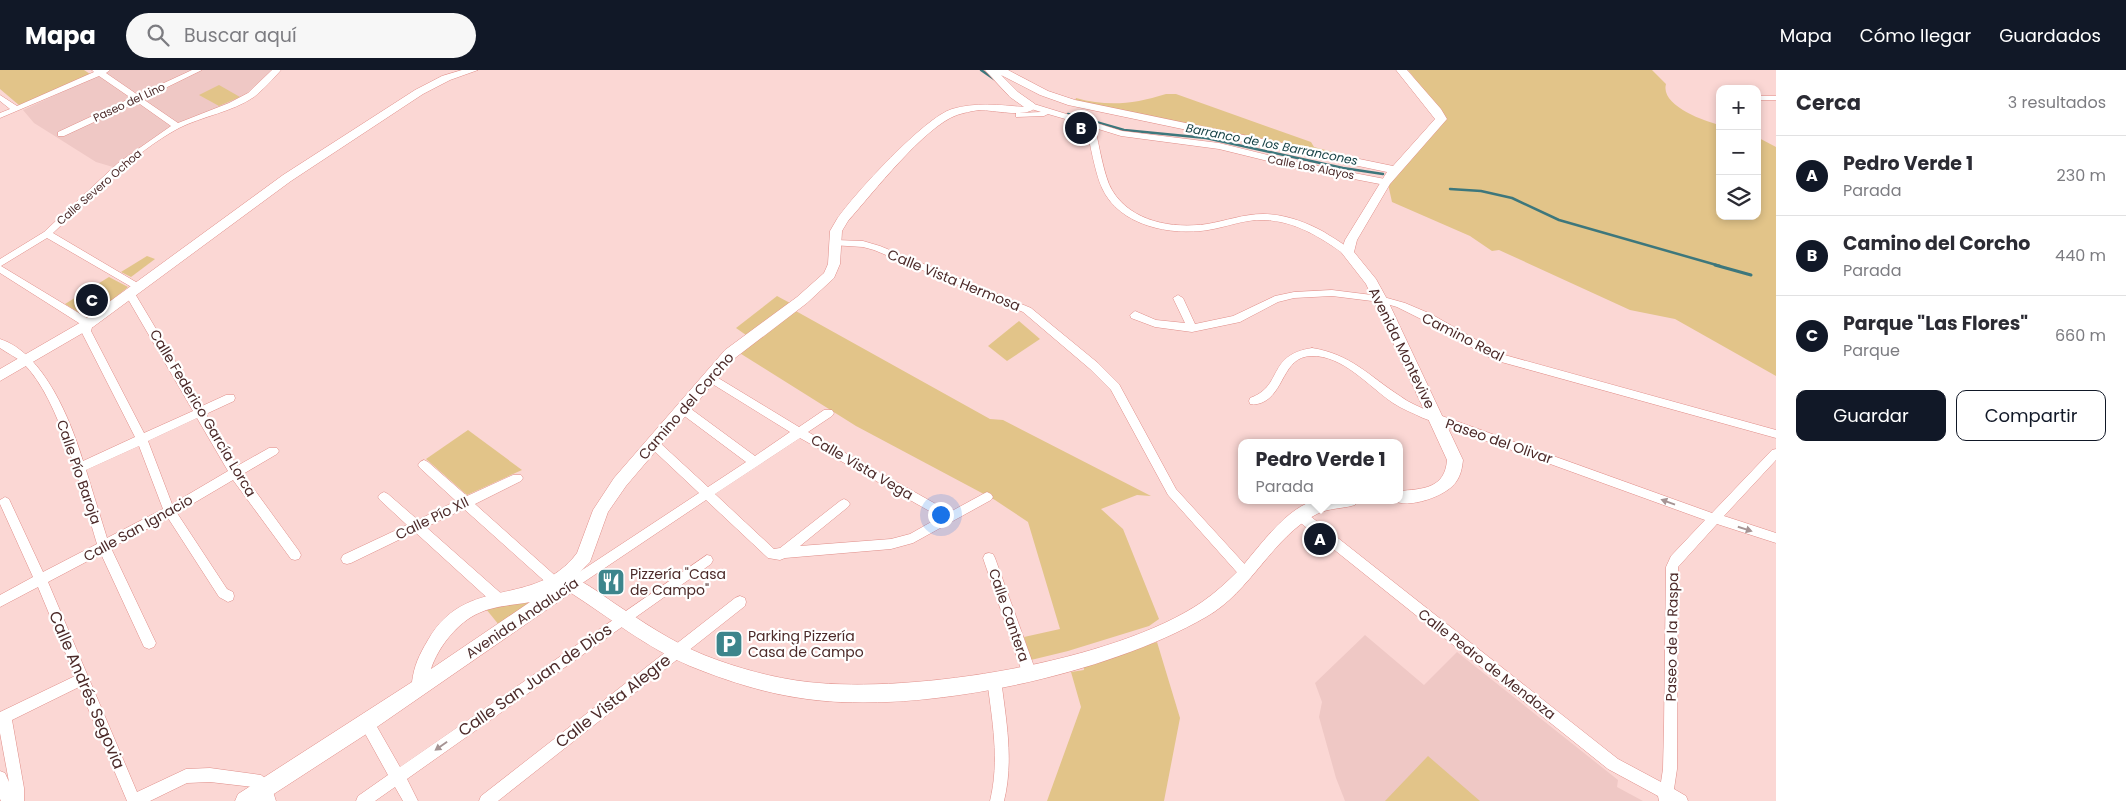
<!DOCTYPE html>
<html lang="es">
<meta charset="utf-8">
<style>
:root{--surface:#fff;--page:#f7f7f7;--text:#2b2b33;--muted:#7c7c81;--line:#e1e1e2;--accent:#111827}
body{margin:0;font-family:Poppins,sans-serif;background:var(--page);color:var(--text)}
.controls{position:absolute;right:15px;top:15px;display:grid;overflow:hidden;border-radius:10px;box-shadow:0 2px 8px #0003}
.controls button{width:45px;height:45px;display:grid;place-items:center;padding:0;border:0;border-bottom:1px solid var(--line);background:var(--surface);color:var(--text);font:25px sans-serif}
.you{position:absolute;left:940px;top:444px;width:18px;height:18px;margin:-12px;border:4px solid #fff;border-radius:50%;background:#1a73e8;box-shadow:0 0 0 8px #1a73e833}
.badge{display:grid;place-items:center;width:32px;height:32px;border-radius:50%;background:var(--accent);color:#fff;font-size:16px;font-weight:700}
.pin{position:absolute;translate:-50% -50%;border:2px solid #fff;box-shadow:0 1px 5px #0006}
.popup{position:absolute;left:1238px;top:369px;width:165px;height:65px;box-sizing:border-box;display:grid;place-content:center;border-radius:10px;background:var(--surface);filter:drop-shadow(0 1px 4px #0005);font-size:16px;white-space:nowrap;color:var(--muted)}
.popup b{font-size:19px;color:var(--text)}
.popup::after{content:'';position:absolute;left:50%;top:100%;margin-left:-10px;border:10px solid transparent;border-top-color:var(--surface)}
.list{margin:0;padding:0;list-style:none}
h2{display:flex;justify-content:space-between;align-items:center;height:65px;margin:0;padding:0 20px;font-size:21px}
h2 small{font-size:16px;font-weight:400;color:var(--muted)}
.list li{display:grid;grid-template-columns:32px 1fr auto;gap:15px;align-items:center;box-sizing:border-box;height:80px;padding:0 20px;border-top:1px solid var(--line)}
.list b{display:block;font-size:19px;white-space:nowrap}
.list p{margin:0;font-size:16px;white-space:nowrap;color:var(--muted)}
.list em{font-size:16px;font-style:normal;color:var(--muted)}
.actions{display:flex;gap:10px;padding:15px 20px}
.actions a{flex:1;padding:11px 0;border:1px solid var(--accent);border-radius:10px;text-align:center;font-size:18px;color:var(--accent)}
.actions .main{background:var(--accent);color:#fff}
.icon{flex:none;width:28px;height:28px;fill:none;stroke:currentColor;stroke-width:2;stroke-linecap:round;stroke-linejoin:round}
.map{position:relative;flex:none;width:1776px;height:731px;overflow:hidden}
header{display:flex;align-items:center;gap:30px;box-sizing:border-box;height:70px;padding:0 25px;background:var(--accent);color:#fff}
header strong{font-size:24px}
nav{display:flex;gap:28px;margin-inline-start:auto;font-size:18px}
.search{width:350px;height:45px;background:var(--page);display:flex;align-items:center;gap:12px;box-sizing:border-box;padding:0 18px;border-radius:28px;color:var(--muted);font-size:19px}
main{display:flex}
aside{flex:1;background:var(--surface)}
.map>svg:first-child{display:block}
.built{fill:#efc8c5}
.green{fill:#e2c489}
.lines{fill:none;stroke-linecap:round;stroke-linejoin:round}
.stream-far1{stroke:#3d777c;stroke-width:2.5}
.stream{stroke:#3d777c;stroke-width:3}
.street-casing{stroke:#e08d88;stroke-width:1}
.secondary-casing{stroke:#e08d88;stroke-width:1}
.street{fill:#fff;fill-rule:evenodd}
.secondary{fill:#fff;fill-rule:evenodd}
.oneway{fill:#a69494}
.labels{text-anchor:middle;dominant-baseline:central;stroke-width:4.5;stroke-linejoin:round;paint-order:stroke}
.far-street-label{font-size:11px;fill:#4c2a29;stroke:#fff}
.far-water-label{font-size:12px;font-style:italic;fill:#133f43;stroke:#fff}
.street-label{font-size:14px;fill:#4c2a29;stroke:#fff}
.poi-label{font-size:14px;fill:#4c2a29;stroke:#fff;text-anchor:start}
.near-street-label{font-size:16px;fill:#4c2a29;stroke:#fff}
</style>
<header>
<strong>Mapa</strong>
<div class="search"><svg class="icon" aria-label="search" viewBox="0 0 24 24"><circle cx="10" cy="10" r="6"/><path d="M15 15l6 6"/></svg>Buscar aquí</div>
<nav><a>Mapa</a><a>Cómo llegar</a><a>Guardados</a></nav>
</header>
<main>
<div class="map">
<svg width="1776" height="731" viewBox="0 0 1776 731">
<rect width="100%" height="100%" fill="#fbd7d4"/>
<g class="built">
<path d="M110 0H272L244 26 225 36 170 57 113 97 96 92 34 53 23 40Z"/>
<path d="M1365 565 1424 615 1457 582 1618 710 1617 717 1643 731H1345L1336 708 1319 647 1322 632 1315 613Z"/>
</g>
<g class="green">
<path d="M0 0H84L90 4 20 36 0 19Z"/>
<path d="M1408 0H1652L1666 14C1660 35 1703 51 1720 55V146H1757V67L1776 77V306L1675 249 1630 240 1499 180 1492 181 1470 166 1392 132 1388 114 1446 49Z"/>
<path d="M219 15 240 27 219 36 199 25Z"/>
<path d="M1166 24H1176L1311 72 1314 77 1333 82 1332 84 1075 31 1076 28C1108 37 1134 34 1166 24Z"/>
<path d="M147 186 155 189 131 207 121 202Z"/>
<path d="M109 207 128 217 89 249 65 234Z"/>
<path d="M777 226 790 233 746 265 736 258Z"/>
<path d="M794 240 990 349 1003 350 1151 426 1137 425 1101 439 1123 459 1159 549 1149 556 1068 581 1031 590 1024 567 1060 559 1028 452 995 430 856 356 738 282Z"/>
<path d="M1019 251 1040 269 1007 291 988 276Z"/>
<path d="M468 360 522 400 467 425 426 389Z"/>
<path d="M548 518 503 560 482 534Z"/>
<path d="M1157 572 1180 648 1164 731H1047L1081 637 1071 602 1084 600 1083 594Z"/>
<path d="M1428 686 1480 731H1385Z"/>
</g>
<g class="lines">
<g class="stream-far1">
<path d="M981 0 994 9"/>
<path d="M1068 44 1124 60 1206 68 1343 98 1383 104"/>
<path d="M1450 119 1481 121 1512 128 1559 150 1720 196"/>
</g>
<path class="stream" d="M1715 195 1751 205"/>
<defs>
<g id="street">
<path d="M92 0H110L106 3 138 25 192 0H202L143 29 178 53 229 33 248 23 272 0H281C273 9 263 20 254 27 232 42 203 46 179 58 131 84 93 126 53 163L141 215 143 217 141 219H135L47 168 1 196 92 251 93 254 91 261 144 363 193 341 125 224 130 221 134 222 202 336 226 325H234L235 328 234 331 206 344 237 396 269 378H277L279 381 277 384 243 404 299 481 301 485 299 489 295 490 291 489 233 410 177 443 227 519 233 522 234 526 233 530 228 532 219 527 168 448 111 478 156 573 154 577 149 579 144 577 101 484 48 512 137 722 186 699 210 698 261 705 270 712 276 731H262L259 721 253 717 210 712 187 713 150 731H127L79 617 12 650 24 718V731H1L0 729V701L5 703 9 712 0 663V642L75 606 38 517 0 537V525L33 507 0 434V430L5 427 9 429 43 502 97 474C81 422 61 330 23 293 16 287 7 283 0 278V269C44 283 71 351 83 391L135 367 81 261 82 255 0 203V189L44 162 118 93 171 56 137 32 64 66H58V62L131 28 99 6 0 48V43L10 39 0 31V25L17 36 94 2ZM197 348 228 401 172 434 148 371ZM139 376 163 439 107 468 86 400Z"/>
<rect x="1757" y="26" width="19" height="4"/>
<path d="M1028 34H1034L1122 61 1219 73 1292 91 1385 109 1389 112 1385 115 1292 97 1219 79 1121 66 1095 58C1099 74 1104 107 1112 120 1131 152 1173 159 1207 154 1225 151 1244 144 1263 144 1284 144 1306 152 1324 162 1333 168 1345 174 1352 182L1347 185 1344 184C1320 167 1295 151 1264 150 1245 149 1227 157 1208 160 1171 166 1119 156 1102 118 1095 103 1090 73 1086 55L1048 44 1044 46 1016 47V43H1019L1041 42 1028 38Z"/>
<path d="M835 170 863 171 880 176 1031 238 1098 293 1119 314 1176 419 1250 500 1252 504 1250 508 1246 509 1242 508 1168 425 1111 320 1090 299 1023 242 874 180 863 177 832 175V171Z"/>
<path d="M1332 220 1380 226 1405 233 1431 244 1501 284 1776 360V368L1494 290 1423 250 1397 237 1380 232 1332 226 1294 228 1278 232 1240 252 1192 262 1155 257 1131 248 1130 245 1135 241 1156 250 1185 253 1173 228 1178 225 1183 228 1195 254 1233 246 1275 226 1294 222Z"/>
<path d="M1312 278C1351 284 1369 306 1400 326 1409 333 1420 337 1431 342L1712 443 1772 380 1776 379V390L1724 446 1776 463V473L1717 454 1678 497 1677 699 1674 719 1686 726 1688 731H1659L1658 726 1608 699 1297 450 1295 446 1297 442 1301 441 1305 442 1618 689 1661 712 1663 699 1664 656 1666 497 1671 486 1705 450 1423 348C1413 343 1402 339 1393 333 1368 316 1343 285 1311 286 1282 287 1285 324 1261 333 1257 334 1255 335 1250 334L1249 331 1250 328C1284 316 1266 285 1312 278Z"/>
<path d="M710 303 799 357 824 340H832L834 343 832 346 808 362 950 442 983 424 987 422 991 424 993 427 991 430 913 473 891 479 785 488 780 490 768 488 706 430 575 518 571 520 567 518 565 514 567 510 699 423 650 377 648 374 650 371H658L708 417 746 392 679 342 677 339 679 336H687L755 386 790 362 706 310 705 307ZM800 368 940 447 910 464 891 469 800 476 848 437 850 434 848 431 844 429 840 431 780 478 774 479 715 424Z"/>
<path d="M424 390 428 392 467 426 513 405H521L523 408 521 411 475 434 559 509 561 513 559 517 555 518 551 517 464 439 426 457 504 526 505 530 504 534 499 536 494 534 415 462 351 493 347 494 343 493 341 489 343 485 407 455 380 430 378 427 380 424 384 422 388 424 418 450 456 431 420 398 418 395 420 392Z"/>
<path d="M989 483 993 484 995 488 1036 602 1034 606 1029 608 1024 606 1022 602 983 488 985 484Z"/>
<path d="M707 485 711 486 713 490 711 494 407 709 418 731H403L395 717 375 731H356L358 726 388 705 362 658 360 653 362 648 367 646 372 648 400 697Z"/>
<path d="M740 526 745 528 746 532 745 536 498 731H479L481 726 735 528Z"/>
<path d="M994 603 999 605 1001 609C1006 650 1014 690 1004 731H990C1000 690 992 650 987 609L989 605Z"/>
</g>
<g id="secondary">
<path d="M462 0H478L450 10 423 24 291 111 93 257 0 311V299L83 251 283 105 415 20 442 6Z"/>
<path d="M985 0H1008L1048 21 1075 30 1393 96 1435 49 1396 0H1407L1441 39 1447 49 1390 114 1357 170 1354 182 1376 209 1387 229 1463 390C1462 398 1461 405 1456 412 1447 426 1407 440 1393 430H1399V421C1422 419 1445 419 1447 390L1373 229 1366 214 1341 182 1345 170 1387 102 1068 35 1040 25 1001 5 1018 22 1035 34V38C1025 48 994 40 979 40 972 41 963 43 957 45 925 56 872 124 848 151L842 161 840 194 834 208 807 233 735 288 626 416 608 442 590 492 574 508C588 514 601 524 614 533 643 552 672 572 704 585 737 598 773 608 808 612 913 624 1114 592 1202 532 1215 523 1227 512 1238 501 1258 479 1287 435 1318 430 1330 428 1344 430 1357 430L1355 435C1342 439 1328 438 1317 444 1272 467 1251 522 1206 547 1106 605 921 645 807 629 767 624 727 611 690 596 647 578 610 548 571 523L374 659 263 731H235L238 724 412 612C414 596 419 585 428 570 466 503 534 540 577 483L593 440 614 408 725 280 797 227 824 203 828 194 830 161 837 149C854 124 925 47 952 39 976 32 999 35 1024 37L1010 27ZM530 532 431 599C438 577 458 552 479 543 494 536 514 535 530 532Z"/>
</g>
</defs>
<use href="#street" class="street-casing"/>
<use href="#secondary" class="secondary-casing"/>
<use href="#street" class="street"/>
<use href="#secondary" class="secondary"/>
</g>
<defs><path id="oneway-solid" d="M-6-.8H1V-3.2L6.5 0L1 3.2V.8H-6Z" transform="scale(1.25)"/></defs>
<g class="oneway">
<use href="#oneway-solid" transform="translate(1668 432) rotate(-160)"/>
<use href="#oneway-solid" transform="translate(1745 459) rotate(17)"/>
<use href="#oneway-solid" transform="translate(441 676) rotate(145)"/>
</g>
<defs>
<symbol id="restaurant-square" viewBox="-11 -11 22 22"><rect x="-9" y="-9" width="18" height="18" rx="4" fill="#3d858c" stroke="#fff"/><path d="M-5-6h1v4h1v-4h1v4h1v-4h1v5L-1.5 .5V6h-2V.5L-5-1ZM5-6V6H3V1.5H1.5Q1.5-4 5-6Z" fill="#fff"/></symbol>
<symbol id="parking-square" viewBox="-11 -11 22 22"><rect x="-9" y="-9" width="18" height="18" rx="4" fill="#3d858c" stroke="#fff"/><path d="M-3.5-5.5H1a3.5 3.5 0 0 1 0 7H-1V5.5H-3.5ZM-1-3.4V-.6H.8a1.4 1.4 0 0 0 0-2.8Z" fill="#fff"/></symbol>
</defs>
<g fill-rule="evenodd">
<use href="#restaurant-square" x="595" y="496" width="32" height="32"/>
<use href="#parking-square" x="713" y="558" width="32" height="32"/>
</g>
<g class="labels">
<g class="far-street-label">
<text transform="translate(129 32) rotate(-25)">Paseo del Lino</text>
<text transform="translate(1311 97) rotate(11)">Calle Los Alayos</text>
<text transform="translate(99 117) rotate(-41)">Calle Severo Ochoa</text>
</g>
<g class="far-water-label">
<text transform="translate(1272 74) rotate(11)">Barranco de los Barrancones</text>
</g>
<g class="street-label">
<text transform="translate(954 210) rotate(22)">Calle Vista Hermosa</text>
<text transform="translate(1463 267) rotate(27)">Camino Real</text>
<text transform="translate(1402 278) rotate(64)">Avenida Montevive</text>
<text transform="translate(686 336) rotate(-49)">Camino del Corcho</text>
<text transform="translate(203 343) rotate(59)">Calle Federico García Lorca</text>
<text transform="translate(1499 371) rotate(19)">Paseo del Olivar</text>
<text transform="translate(862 397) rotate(30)">Calle Vista Vega</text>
<text transform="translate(79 402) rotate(71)">Calle Pío Baroja</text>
<text transform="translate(432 448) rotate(-26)">Calle Pío XII</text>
<text transform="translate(138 458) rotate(-29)">Calle San Ignacio</text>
<text transform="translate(1009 545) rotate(71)">Calle Cantera</text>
<text transform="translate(522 548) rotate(-34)">Avenida Andalucía</text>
<text transform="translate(1672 567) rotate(-89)">Paseo de la Raspa</text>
<text transform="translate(1487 594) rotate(38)">Calle Pedro de Mendoza</text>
</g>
<g class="poi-label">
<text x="630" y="504">Pizzería "Casa<tspan x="630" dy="16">de Campo"</tspan></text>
<text x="748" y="566">Parking Pizzería<tspan x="748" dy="16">Casa de Campo</tspan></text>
</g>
<g class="near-street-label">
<text transform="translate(535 610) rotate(-35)">Calle San Juan de Dios</text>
<text transform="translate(87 620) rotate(67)">Calle Andrés Segovia</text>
<text transform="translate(613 631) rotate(-38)">Calle Vista Alegre</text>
</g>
</g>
</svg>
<div class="controls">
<button>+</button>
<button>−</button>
<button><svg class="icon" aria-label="layers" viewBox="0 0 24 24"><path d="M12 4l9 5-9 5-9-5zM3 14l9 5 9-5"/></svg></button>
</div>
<div class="you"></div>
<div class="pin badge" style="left:1320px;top:469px">A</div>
<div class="popup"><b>Pedro Verde 1</b>Parada</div>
<div class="pin badge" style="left:1081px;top:58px">B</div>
<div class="pin badge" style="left:92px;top:230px">C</div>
</div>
<aside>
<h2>Cerca<small>3 resultados</small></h2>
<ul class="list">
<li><span class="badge">A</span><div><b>Pedro Verde 1</b><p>Parada</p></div><em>230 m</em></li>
<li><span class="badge">B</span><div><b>Camino del Corcho</b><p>Parada</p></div><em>440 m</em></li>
<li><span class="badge">C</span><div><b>Parque &quot;Las Flores&quot;</b><p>Parque</p></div><em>660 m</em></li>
</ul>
<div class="actions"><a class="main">Guardar</a><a>Compartir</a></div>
</aside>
</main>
